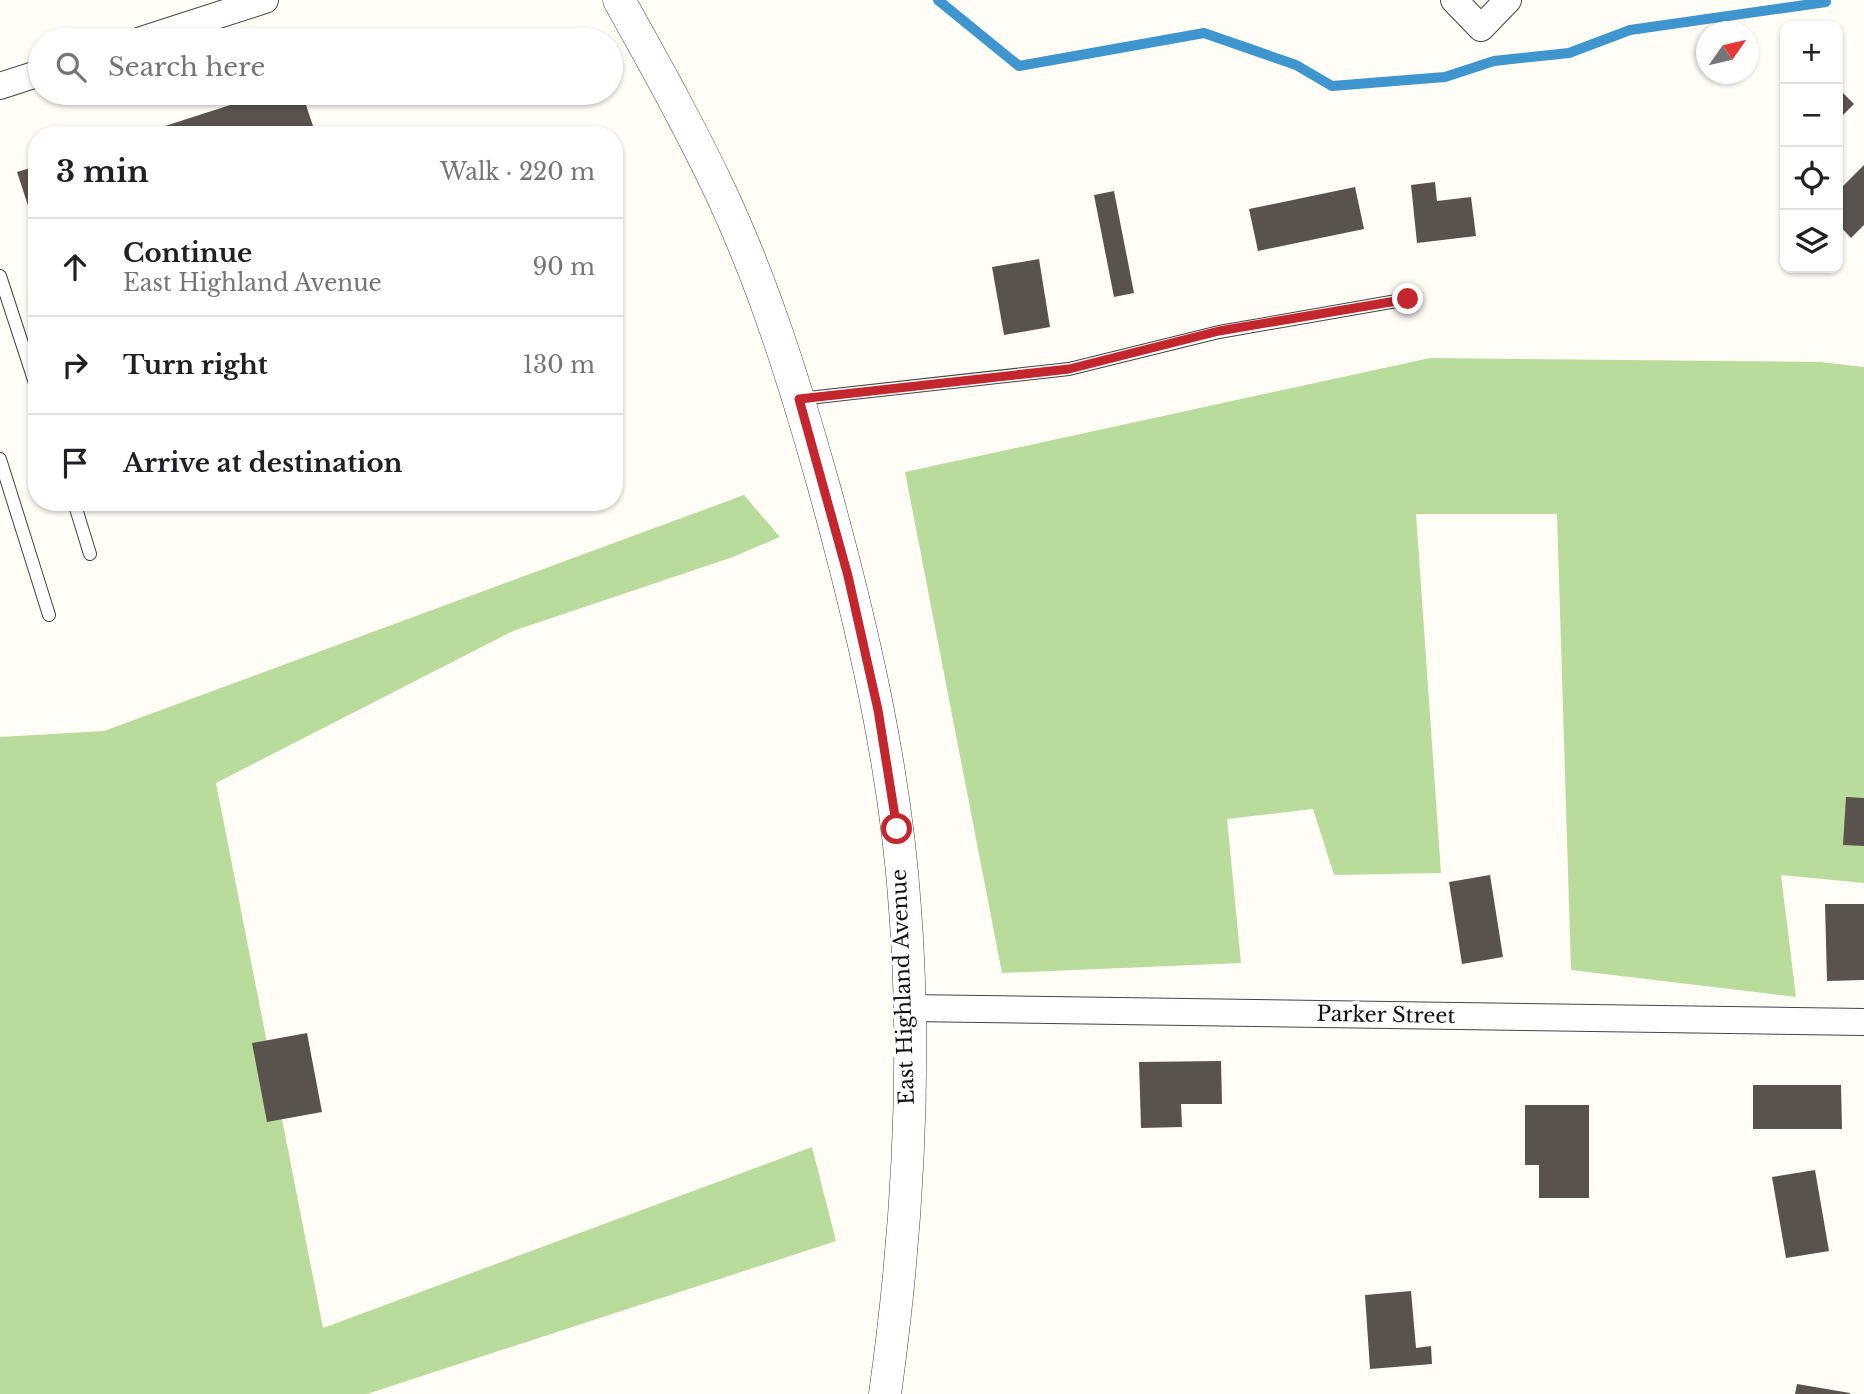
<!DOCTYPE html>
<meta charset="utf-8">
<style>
:root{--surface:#fff;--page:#f2f2f2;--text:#202124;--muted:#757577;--line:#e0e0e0}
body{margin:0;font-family:"Libre Baskerville",serif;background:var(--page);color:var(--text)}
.controls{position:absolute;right:21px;top:21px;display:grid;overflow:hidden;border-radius:14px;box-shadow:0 2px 5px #0004}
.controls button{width:63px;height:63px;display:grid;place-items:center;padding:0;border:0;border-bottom:2px solid var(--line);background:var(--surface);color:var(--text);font:35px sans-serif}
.compass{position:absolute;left:1696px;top:21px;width:63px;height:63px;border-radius:50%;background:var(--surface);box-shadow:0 2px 5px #0004;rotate:56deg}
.stop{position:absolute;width:21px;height:21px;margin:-16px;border:5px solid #c4262e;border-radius:50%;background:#fff}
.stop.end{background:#c4262e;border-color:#fff;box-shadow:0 2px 7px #0008}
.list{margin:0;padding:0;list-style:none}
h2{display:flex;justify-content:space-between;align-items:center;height:91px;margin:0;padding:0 28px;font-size:30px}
h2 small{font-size:23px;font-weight:400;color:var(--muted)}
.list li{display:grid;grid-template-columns:46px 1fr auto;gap:21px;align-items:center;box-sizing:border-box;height:98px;padding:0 28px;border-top:2px solid var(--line)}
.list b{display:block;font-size:26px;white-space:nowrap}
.list p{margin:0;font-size:23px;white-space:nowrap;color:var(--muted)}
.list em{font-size:23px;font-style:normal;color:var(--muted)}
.icon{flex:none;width:38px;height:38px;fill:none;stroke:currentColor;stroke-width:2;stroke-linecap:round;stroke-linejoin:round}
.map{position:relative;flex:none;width:1864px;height:1394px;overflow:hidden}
.search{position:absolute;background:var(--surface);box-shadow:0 2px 5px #0004;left:28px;top:28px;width:595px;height:77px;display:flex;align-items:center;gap:18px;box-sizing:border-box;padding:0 24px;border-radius:38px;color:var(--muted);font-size:26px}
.panel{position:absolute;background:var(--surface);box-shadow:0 2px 5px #0004;left:28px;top:126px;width:595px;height:385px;border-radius:28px}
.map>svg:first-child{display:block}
.forest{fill:#b9dc9c}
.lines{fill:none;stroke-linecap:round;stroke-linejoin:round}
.stream{stroke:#3f96cf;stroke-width:10}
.building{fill:#5a524d}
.service-casing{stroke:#444;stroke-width:14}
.minor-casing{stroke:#444;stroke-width:28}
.tertiary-casing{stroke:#444;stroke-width:33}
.service{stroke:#fff;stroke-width:12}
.minor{stroke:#fff;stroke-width:26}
.tertiary{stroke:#fff;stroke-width:32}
.route{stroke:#c4262e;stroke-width:9}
.labels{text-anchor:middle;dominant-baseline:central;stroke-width:7;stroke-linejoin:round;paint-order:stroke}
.street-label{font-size:21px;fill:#111;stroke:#fff}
</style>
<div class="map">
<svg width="1864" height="1394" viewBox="0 0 1864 1394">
<rect width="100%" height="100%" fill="#fffdf5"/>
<g class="forest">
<path d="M1430 358 1820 362 1864 367V883L1781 875 1796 997 1571 970 1557 514H1416L1441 873 1334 875 1313 809 1227 819 1241 963 1002 973 905 472Z"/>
<path d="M744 495 780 537 733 557 513 631 216 783 323 1328 812 1147 836 1241 367 1394H0V737L104 731Z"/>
</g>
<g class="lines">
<path class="stream" d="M938 0 1019 66 1204 33 1296 65 1332 86 1445 77 1494 61 1569 53 1630 30 1826 2"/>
</g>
<g class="building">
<path d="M1838 88 1854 104 1838 120Z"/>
<path d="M268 93H302L316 135H137Z"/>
<path d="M1864 165V225L1851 238 1838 224V191Z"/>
<path d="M37 166V230H36L17 172Z"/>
<path d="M1435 182 1437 201 1471 197 1476 236 1417 243 1411 185Z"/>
<path d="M1355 187 1364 229 1258 251 1249 209Z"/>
<path d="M1114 191 1134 293 1114 297 1094 195Z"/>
<path d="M1039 259 1050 327 1004 335 992 267Z"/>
<path d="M1846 797 1864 798V846L1843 845Z"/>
<path d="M1490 875 1503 957 1462 964 1449 882Z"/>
<path d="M1825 904H1864V980L1827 981Z"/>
<path d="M307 1033 322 1112 267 1122 252 1043Z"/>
<path d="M1221 1061 1222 1104H1181L1182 1127 1141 1128 1139 1062Z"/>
<path d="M1753 1085H1841L1842 1129H1753Z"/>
<path d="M1525 1105H1589V1198H1539V1165H1525Z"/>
<path d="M1815 1170 1829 1251 1786 1258 1772 1177Z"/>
<path d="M1411 1291 1416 1348 1431 1346 1432 1364 1370 1369 1365 1295Z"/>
<path d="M1797 1384 1850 1393V1394H1795Z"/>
</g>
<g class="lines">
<defs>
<g id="service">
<path d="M0 276 37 389"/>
<path d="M799 399 1069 369 1219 332 1408 299"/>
<path d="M0 459 49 615"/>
<path d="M74 502 90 554"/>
</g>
<g id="minor">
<path d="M1454 0 1481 28 1508 0"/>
<path d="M141 40 265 0"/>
<path d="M0 86 40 73"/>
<path d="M908 1008 1864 1022"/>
</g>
<path id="tertiary" d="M619 0C654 63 690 127 721 193 765 287 796 387 824 487 862 625 895 765 905 908 917 1067 907 1236 885 1394"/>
</defs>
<use href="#service" class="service-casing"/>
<use href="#minor" class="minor-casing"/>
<use href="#tertiary" class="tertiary-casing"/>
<use href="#service" class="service"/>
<use href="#minor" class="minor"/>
<use href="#tertiary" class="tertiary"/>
</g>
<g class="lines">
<path class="route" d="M897 829 878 710 848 576 799 399 1069 369 1219 331 1408 299"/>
</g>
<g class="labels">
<g class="street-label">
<text transform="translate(903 987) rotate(-92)">East Highland Avenue</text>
<text transform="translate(1386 1015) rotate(1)">Parker Street</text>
</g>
</g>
</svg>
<div class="controls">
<button>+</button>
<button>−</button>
<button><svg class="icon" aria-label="locate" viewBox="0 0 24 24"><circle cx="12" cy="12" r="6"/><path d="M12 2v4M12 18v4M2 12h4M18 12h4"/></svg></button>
<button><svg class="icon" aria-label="layers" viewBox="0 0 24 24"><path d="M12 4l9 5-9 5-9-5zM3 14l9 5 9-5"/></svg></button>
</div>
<svg class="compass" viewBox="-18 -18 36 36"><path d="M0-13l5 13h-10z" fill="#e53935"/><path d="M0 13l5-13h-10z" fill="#757577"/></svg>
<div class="stop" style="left:897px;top:829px"></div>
<div class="stop end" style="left:1408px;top:299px"></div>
<div class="search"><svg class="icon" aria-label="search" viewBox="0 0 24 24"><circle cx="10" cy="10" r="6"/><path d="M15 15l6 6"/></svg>Search here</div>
<section class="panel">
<h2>3 min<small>Walk · 220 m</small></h2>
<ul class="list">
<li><svg class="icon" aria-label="ahead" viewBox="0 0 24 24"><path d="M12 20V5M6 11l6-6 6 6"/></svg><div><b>Continue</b><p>East Highland Avenue</p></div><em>90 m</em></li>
<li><svg class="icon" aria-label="right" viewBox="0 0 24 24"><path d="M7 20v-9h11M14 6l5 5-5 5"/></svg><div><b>Turn right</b></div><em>130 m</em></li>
<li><svg class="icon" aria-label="arrive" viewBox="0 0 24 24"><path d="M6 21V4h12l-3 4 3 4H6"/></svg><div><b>Arrive at destination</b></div></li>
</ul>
</section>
</div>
